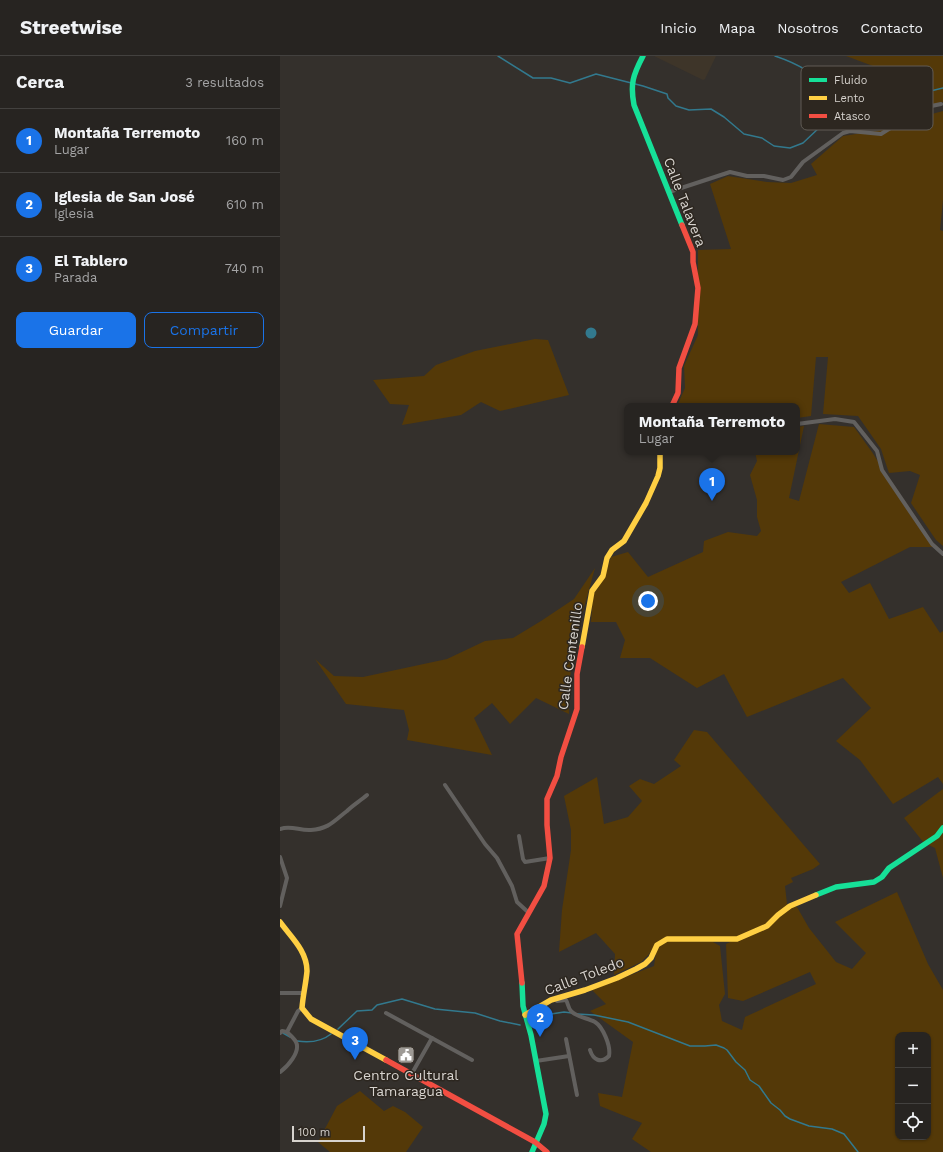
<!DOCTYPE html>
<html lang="es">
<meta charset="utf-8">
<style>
:root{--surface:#272421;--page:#2f2c2a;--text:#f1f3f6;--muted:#a4a4a5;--line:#43413f;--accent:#1a73e8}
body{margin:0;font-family:"Work Sans",sans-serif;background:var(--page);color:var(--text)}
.controls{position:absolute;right:12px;bottom:12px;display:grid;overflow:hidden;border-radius:8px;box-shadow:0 1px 3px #0004}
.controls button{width:36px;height:36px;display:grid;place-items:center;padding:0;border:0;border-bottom:1px solid var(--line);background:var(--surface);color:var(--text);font:20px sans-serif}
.scale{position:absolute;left:12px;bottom:10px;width:73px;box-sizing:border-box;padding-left:4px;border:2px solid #d7d3ce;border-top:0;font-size:11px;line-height:14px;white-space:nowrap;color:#d7d3ce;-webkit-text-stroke:3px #2d2720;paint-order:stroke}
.you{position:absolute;left:368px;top:545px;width:14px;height:14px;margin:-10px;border:3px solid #fff;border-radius:50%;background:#1a73e8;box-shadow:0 0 0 6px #1a73e833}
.badge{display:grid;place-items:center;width:26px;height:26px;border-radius:50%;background:var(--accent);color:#fff;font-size:13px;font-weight:700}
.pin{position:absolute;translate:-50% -33px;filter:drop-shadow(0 1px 2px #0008)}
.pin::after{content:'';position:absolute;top:21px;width:14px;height:12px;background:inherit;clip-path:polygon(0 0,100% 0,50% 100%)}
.popup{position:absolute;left:344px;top:347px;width:176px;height:52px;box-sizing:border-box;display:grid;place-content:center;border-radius:8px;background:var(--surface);filter:drop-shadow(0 1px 3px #0005);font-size:13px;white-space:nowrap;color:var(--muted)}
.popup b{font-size:15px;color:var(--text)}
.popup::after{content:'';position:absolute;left:50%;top:100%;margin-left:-8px;border:8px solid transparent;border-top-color:var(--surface)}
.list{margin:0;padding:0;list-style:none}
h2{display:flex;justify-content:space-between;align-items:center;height:52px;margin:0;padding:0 16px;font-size:17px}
h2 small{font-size:13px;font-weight:400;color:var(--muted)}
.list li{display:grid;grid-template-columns:26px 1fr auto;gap:12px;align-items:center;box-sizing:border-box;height:64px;padding:0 16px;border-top:1px solid var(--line)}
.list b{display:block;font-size:15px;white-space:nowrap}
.list p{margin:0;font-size:13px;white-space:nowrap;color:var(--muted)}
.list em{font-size:13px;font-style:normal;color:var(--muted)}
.actions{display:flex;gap:8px;padding:12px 16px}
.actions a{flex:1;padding:9px 0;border:1px solid var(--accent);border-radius:8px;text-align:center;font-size:14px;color:var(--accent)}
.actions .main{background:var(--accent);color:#fff}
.icon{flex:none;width:22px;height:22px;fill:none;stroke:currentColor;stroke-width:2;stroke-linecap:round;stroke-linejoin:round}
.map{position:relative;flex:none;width:663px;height:1096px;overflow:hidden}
header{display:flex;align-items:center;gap:24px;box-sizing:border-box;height:56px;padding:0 20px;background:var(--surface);border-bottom:1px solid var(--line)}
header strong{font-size:19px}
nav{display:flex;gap:22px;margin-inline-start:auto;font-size:14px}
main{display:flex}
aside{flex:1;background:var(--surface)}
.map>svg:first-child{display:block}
.built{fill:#3e3529}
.green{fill:#543908;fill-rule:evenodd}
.water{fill:#32798e}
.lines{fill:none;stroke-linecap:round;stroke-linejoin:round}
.stream{stroke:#32798e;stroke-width:1.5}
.street{stroke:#62605e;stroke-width:4}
.fast{stroke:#16e098;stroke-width:5.5}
.slow{stroke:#ffcf43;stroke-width:5.5}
.jam{stroke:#f24e42;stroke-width:5.5}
.labels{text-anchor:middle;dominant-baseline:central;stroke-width:3;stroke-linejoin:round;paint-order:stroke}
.street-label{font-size:14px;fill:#d7d3ce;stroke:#2d2720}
.poi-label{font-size:14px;fill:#d7d3ce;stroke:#2d2720}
.key{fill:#2d2720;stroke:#605b54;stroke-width:1}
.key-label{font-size:11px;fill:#d7d3ce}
</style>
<header>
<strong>Streetwise</strong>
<nav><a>Inicio</a><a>Mapa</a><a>Nosotros</a><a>Contacto</a></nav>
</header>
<main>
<aside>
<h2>Cerca<small>3 resultados</small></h2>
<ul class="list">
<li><span class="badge">1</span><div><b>Montaña Terremoto</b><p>Lugar</p></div><em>160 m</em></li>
<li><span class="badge">2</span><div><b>Iglesia de San José</b><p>Iglesia</p></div><em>610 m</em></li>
<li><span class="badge">3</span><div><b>El Tablero</b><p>Parada</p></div><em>740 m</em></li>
</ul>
<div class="actions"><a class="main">Guardar</a><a>Compartir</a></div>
</aside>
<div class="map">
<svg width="663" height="1096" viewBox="0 0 663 1096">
<rect width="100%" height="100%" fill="#34302c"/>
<path class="built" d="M374 0H436L425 23 423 24Z"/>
<g class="green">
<path d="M566 0H663V46L640 51 631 24Z"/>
<path d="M663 55V144L660 174 663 175V490L656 484 631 447 640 419 630 415 609 417 601 393 578 360 543 358 548 301H536L531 360 517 362V350H397L405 332 404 310 418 279V194L451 193 430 128 448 120 487 126 511 127 537 119 531 108 563 80 622 71 641 61Z"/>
<path d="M255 283 268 284 289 339 220 355 201 346 181 359 122 369 129 349 110 348 93 324 144 320 156 309 195 295Z"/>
<path d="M539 368 574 371 592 396 653 491H630L561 526 569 537 590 527 609 563 643 551 660 577 663 575V728L658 721 613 748 580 704 556 685 591 652 563 622 467 661 444 618 417 632 370 602H340L345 584 336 566H311L313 539 324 522 331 501 348 496 368 521 423 496 424 485 448 476 477 480 481 475 477 461V444L470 419 477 405 475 396H517V371L524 370 509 442 519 445Z"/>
<path d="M315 512 295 584 288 637 289 658 256 642 230 668 212 647 194 662 212 699 127 684 129 674 124 654 66 648 35 603 54 620 83 621 167 603 205 585 233 582 261 565 294 543Z"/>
<path d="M414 674 427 676 540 808 533 813 511 822 513 826 505 830 507 848 516 851H517L529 872 556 906 572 913 586 897 555 866 617 836 648 908 663 934V1096H371L352 1083 362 1067 320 1050 318 1037 342 1041 353 986 310 955 326 948 312 934 374 910 377 890 361 906 334 919 335 898 316 877 279 896 282 854 291 794V774L284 740 317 721 324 768 348 761 362 745 349 730 360 723 374 728 401 710 394 704ZM456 883 446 888 448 942 463 945 530 916 536 928 465 961 462 974 442 965 439 949 445 938 440 890 433 886 388 885ZM618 979H648V1081H618Z"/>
<path d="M663 733V822L655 792 644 787 624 762Z"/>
<path d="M80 1035 104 1055 113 1050 125 1056 143 1071 126 1096H50L38 1086 57 1050Z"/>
</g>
<circle class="water" cx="311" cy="277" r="5.5"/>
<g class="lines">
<g class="stream">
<path d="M218 0 253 22H271L290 27 316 18 363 30 387 38 388 42 396 50 409 54 431 53 444 61 464 78 482 82 494 90 510 92 523 87 541 70 558 61 597 58 622 51 638 38 663 32"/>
<path d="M495 0C513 6 533 15 545 31 551 38 554 51 557 60"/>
<path d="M297 958 314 959 348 966 410 990H425L436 989 444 992 447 994 456 1006 465 1014 470 1024 479 1030 491 1047 500 1054 505 1060 510 1063 529 1070 552 1073 564 1078 578 1096"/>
<path d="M252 961 284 956 292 957"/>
<path d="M58 973 77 955 92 954 97 949 122 943 155 953 195 957 220 965 240 969"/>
<path d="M3 977 10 981"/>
<path d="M17 985C30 987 41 986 51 978"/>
</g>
<g class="street">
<path d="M389 136 450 116 467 120H484L503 124 511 121 523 106 563 77 570 75 601 78 642 52 661 48"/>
<path d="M517 368 555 363 574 366 597 395 602 414 652 488 663 498"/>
<path d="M165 729 205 788 217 802 232 830 237 846 249 857"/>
<path d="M0 773C11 769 20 775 31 774 49 773 55 764 67 755 73 749 80 745 87 739"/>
<path d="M239 780 243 803 245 806 270 802"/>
<path d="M0 801 7 822 0 850"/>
<path d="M0 937H24"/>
<path d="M277 945 286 944C288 947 288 952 291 955 296 961 308 962 315 966 323 971 331 990 329 1000 321 1008 313 1004 310 994"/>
<path d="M106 957 192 1004"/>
<path d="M0 977 2 975 7 976 18 955 22 952"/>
<path d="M286 983 297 1039"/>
<path d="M256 1005 289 1000"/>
<path d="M0 1016C7 1011 21 996 16 986 14 982 10 979 7 976"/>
<path d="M131 1019 152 982"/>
</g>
<g class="fast">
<path d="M363 0C353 19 350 28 354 49L402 169"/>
<path d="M536 839 556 831 594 826 602 821 609 812 657 780 663 772"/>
<path d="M242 927 243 950 251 979 266 1058 264 1068 252 1096"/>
</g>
<g class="slow">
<path d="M302 591 312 535 323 520 327 502 332 494 344 485 366 447 378 420 380 412V396"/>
<path d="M0 866C11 881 27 895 27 915 26 927 23 939 22 952L31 963 106 1004"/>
<path d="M245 959 271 944 305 934 337 922 356 913 365 908 371 902 377 889 387 883H457L487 870 498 859 510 850 536 839"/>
</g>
<g class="jam">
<path d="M392 350 398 337 399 312 415 268 418 232 413 206V196L402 169"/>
<path d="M242 927 237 878 264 830 270 802 267 769V743L277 720 281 701 297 653V618L302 591"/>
<path d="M106 1004 255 1086 267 1096"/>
</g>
</g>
<defs>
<symbol id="civic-square" viewBox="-11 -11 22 22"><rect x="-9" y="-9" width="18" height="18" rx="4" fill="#9e9a95" stroke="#2d2720"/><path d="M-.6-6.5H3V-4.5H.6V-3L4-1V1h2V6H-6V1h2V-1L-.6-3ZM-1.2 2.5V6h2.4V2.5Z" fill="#fff"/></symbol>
</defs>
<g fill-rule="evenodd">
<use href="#civic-square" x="116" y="989" width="20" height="20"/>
</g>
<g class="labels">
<g class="street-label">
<text transform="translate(405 146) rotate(69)">Calle Talavera</text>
<text transform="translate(290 600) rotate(-82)">Calle Centenillo</text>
<text transform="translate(304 920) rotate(-21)">Calle Toledo</text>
</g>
<g class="poi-label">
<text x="126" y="1019">Centro Cultural<tspan x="126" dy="16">Tamaragua</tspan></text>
</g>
</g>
<rect x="521" y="10" width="132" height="64" rx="6" class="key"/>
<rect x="529" y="22" width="18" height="4" fill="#16e098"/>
<rect x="529" y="40" width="18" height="4" fill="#ffcf43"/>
<rect x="529" y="58" width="18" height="4" fill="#f24e42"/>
<g class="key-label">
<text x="554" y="28">Fluido</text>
<text x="554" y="46">Lento</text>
<text x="554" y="64">Atasco</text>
</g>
</svg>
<div class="controls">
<button>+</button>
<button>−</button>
<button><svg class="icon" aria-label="locate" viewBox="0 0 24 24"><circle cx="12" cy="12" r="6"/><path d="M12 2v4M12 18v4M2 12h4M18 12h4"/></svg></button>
</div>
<div class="scale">100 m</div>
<div class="you"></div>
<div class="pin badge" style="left:432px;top:445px">1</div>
<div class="popup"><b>Montaña Terremoto</b>Lugar</div>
<div class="pin badge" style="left:260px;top:981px">2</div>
<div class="pin badge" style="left:75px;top:1004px">3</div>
</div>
</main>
